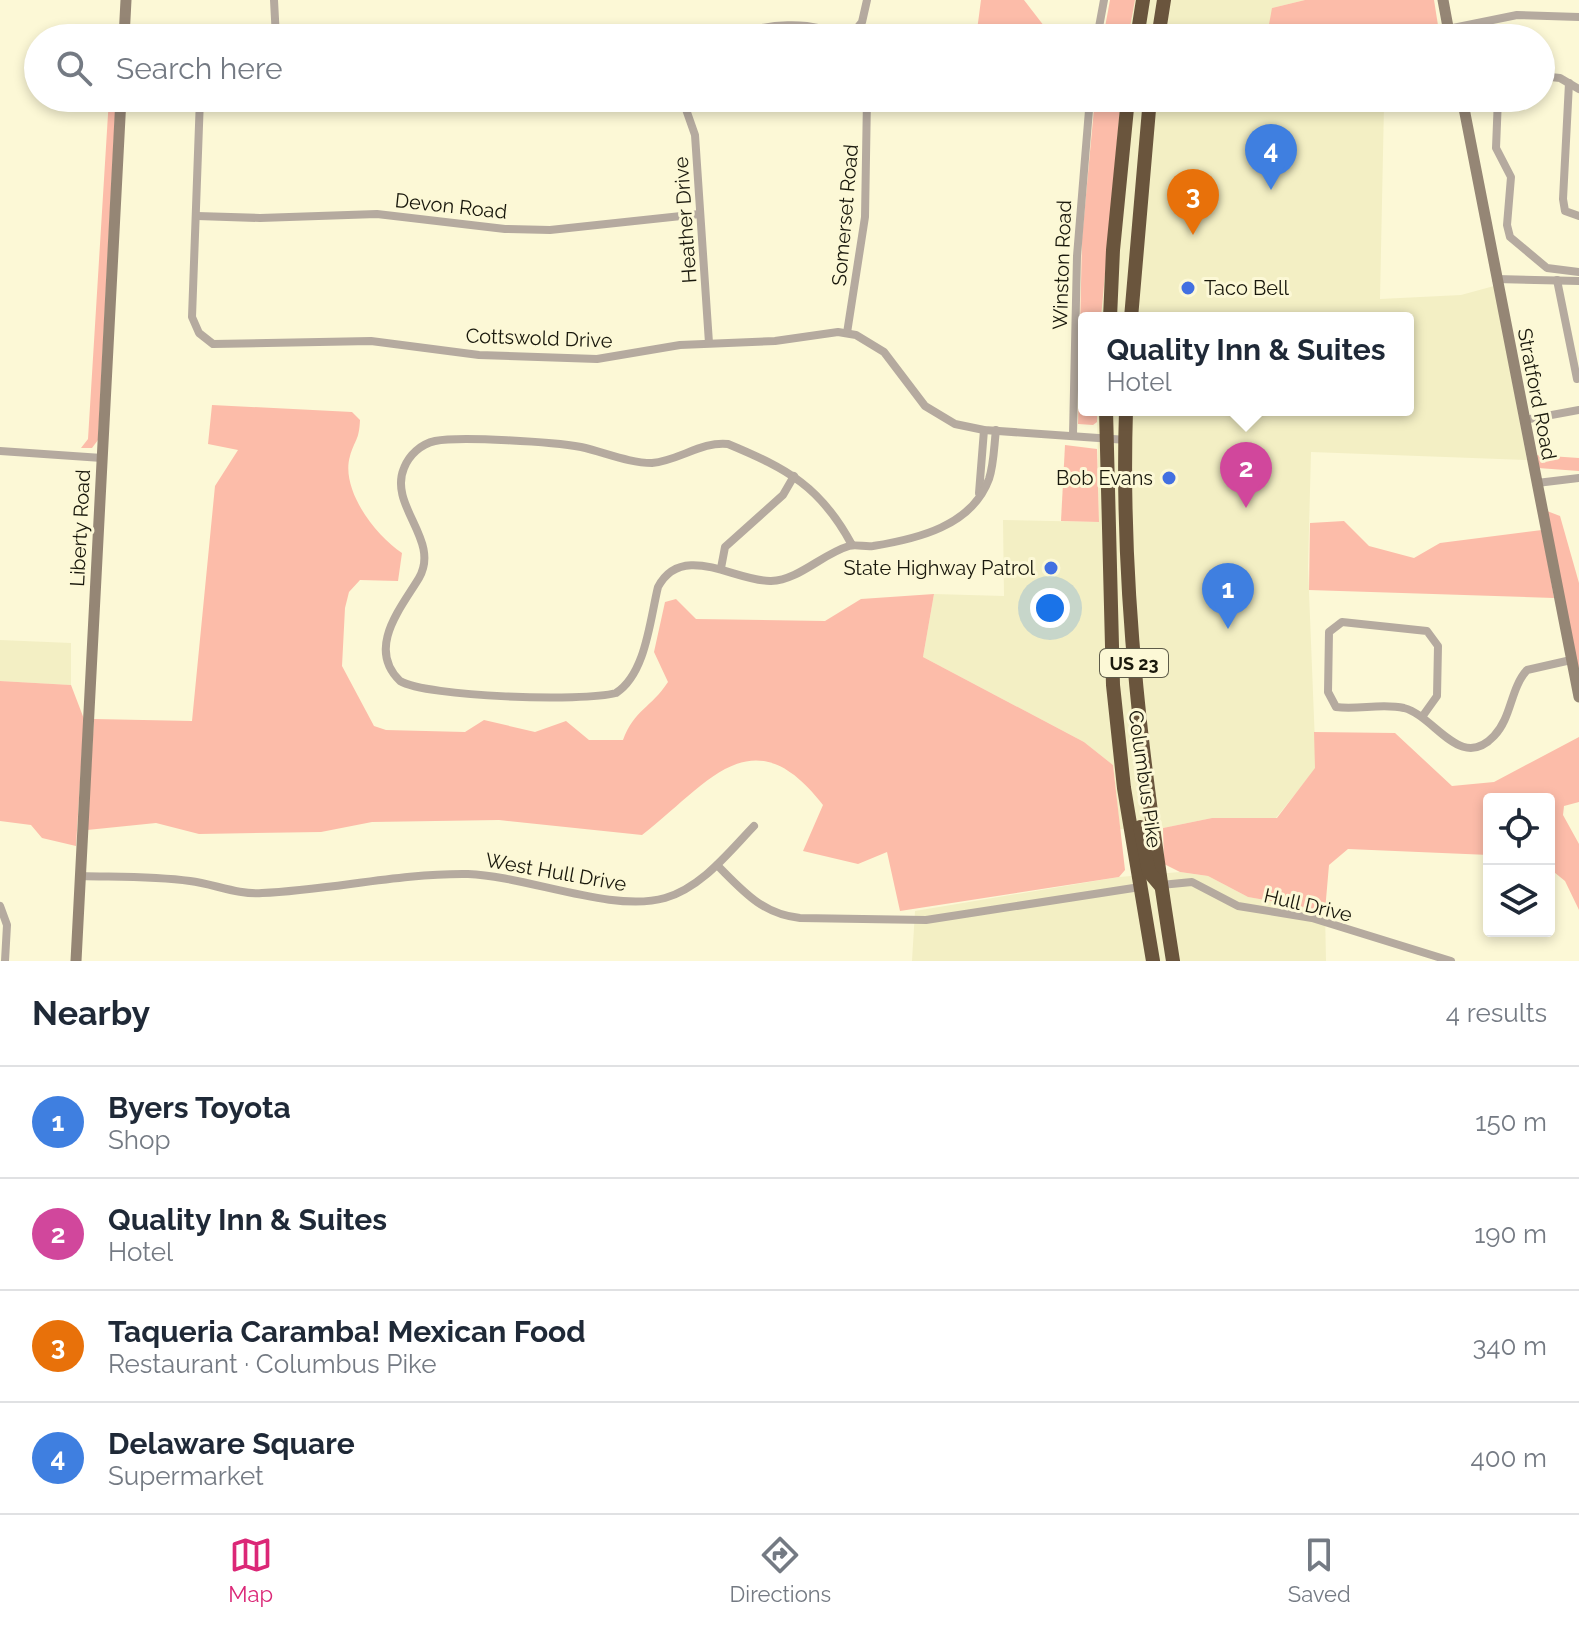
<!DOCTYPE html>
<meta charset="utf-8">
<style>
:root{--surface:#fff;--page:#f6f6f7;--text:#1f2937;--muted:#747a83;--line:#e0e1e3;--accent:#db2777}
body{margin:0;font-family:Raleway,sans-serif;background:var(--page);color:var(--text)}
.controls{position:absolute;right:24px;bottom:24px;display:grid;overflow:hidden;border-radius:8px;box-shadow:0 4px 12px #0003}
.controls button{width:72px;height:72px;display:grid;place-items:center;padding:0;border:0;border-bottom:2px solid var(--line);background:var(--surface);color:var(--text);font:40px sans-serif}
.you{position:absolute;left:1050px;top:608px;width:28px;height:28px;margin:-20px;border:6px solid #fff;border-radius:50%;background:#1a73e8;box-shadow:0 0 0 12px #1a73e833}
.badge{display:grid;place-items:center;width:52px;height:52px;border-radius:50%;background:var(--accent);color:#fff;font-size:26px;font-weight:700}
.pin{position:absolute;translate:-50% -66px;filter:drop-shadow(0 2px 4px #0008)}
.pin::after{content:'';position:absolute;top:42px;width:28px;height:24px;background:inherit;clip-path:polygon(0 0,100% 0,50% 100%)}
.popup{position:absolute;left:1078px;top:312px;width:336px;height:104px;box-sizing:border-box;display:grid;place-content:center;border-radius:8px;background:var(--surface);filter:drop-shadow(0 2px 6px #0005);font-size:26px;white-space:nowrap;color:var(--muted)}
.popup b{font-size:30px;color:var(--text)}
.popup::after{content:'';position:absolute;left:50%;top:100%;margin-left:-16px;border:16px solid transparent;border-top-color:var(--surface)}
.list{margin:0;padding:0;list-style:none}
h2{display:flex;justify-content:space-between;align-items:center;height:104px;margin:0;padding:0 32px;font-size:34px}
h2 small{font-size:26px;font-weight:400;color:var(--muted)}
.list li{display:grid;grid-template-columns:52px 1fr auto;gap:24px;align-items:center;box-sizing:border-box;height:112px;padding:0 32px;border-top:2px solid var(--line)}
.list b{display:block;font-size:30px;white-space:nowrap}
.list p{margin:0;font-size:26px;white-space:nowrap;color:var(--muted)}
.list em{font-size:26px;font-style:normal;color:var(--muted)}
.icon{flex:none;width:44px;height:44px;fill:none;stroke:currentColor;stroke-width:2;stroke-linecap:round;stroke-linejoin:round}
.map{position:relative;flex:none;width:1579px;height:961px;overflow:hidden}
.search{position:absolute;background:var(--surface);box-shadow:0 4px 12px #0003;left:24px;right:24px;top:24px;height:88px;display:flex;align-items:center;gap:20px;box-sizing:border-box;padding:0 28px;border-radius:44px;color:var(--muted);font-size:30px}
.sheet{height:552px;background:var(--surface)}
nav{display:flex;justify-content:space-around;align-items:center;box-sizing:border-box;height:112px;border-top:2px solid var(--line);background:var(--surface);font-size:22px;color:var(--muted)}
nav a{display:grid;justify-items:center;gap:4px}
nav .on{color:var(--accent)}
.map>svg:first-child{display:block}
.built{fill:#f3efc4}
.green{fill:#fcbca9}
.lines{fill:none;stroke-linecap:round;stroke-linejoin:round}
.street{stroke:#b5aa9f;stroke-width:8}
.secondary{stroke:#958675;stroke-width:11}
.highway{stroke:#6a553d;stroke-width:14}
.poi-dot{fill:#4270e1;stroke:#fcf8d6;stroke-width:3}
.labels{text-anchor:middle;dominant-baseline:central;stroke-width:6;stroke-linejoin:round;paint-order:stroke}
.shield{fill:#fcf8d6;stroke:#5d5b49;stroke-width:2}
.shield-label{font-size:18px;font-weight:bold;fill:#19180c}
.street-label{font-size:20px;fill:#19180c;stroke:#fcf8d6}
.poi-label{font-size:20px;fill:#19180c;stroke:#fcf8d6;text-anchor:end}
</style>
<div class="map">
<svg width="1579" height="961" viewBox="0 0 1579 961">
<rect width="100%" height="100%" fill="#fcf8d6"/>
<g class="built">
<path d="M1135 0H1305L1272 8 1285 38H1128Z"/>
<path d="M1121 98H1360L1365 106 1384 105 1380 299 1461 295 1494 286 1527 460 1311 452 1308 567 1316 768 1276 818H1212L1163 828 1120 829 1113 765 1084 742 923 657 934 594 1004 596 1003 520 1099 522 1097 410H1408V318H1101Z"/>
<path d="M0 640 71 643V685L0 681Z"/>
<path d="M1180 872 1208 876 1248 897 1325 911 1326 961H912L915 911 1119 877Z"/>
</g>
<g class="green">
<path d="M981 0H1024L1051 35 1091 29 1090 38H976Z"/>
<path d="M1110 0H1135L1128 38H1103Z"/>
<path d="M1305 0H1434L1440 38H1285L1268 30 1272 8Z"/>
<path d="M109 98H116L98 440 92 448H81L88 439Z"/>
<path d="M1095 98H1121L1101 318H1084V410H1097V422L1093 425 1078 424 1082 238Z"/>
<path d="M1360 98H1433V101L1365 106Z"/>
<path d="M212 405 352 412 360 420C359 441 355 439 350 456 340 490 376 536 402 553L398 581 360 580 349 592 345 608 342 666 374 726 386 730 465 732 484 720 535 732 566 721 589 740H623C634 710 651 708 668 682L654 652 665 602 676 599 696 619 825 621 861 599 934 594 923 657 1084 742 1113 765 1125 870 1119 877 900 911 887 852 858 864 803 851 823 805C752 713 708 784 642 835L499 820 372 822 321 832 199 834 156 823 87 830 94 719 192 721 215 486 238 450 208 444Z"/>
<path d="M1065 445 1097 449 1099 522 1061 521Z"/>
<path d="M1535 455 1579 458V471L1538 468Z"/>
<path d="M1547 511 1560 516 1579 583V678Z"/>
<path d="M1344 521 1369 546 1414 558 1440 543 1542 530 1554 598 1309 590 1310 523Z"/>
<path d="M0 681 71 685 84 719 76 846 42 838 31 825 0 821Z"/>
<path d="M1314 732 1395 733 1452 786 1494 782 1579 737V802L1564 806 1563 815 1579 844V910L1565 881 1549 868V799H1489V855L1348 849 1329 865 1325 911 1248 897 1208 876 1180 872 1164 864 1163 828 1212 818H1277L1315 768Z"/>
</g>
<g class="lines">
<g class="street">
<path d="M274 0 276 38"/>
<path d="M1448 29 1517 15 1579 17"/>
<path d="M732 38C762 23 814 19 842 38"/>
<path d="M849 38 862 22 867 0"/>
<path d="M1097 38 1104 0"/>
<path d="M1541 76 1560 78 1579 89"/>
<path d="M1569 83 1563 199 1565 211 1579 216"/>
<path d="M200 98 192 317 199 333 213 344 371 341 479 355 597 359 680 345 775 341 838 332 856 335 884 352 925 406 955 424 984 430 1127 440"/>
<path d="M470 98 558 103 613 98"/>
<path d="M682 98 695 135 709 343"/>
<path d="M1498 98 1496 148 1511 177 1507 225 1510 237 1547 268 1579 272"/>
<path d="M197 216 260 218 377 214 505 229 550 230 700 214"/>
<path d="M1496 279 1579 281"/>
<path d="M1557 280 1577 379"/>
<path d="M847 333 865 217 867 98"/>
<path d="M1524 420 1579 410"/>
<path d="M1073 434 1077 256 1090 98"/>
<path d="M0 451 102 458"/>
<path d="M1537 483 1579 478"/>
<path d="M979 493 984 430"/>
<path d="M852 545C821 487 788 469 728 444 702 441 678 461 652 463 629 463 604 452 581 447 554 442 460 436 435 441 421 444 409 455 404 468 388 506 441 540 419 578 401 608 366 648 400 681 427 697 583 702 616 693 646 674 650 619 658 587 682 541 736 582 771 581 799 580 822 554 849 546 856 544 865 547 873 546 917 539 972 526 989 479 994 464 994 446 996 430"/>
<path d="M721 568 725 547 783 495 794 476"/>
<path d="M1422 717 1437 696 1438 646 1427 631 1342 622 1329 632 1328 692 1336 707C1358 710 1382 703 1404 708 1435 716 1460 772 1494 736 1512 717 1510 689 1527 670L1571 660"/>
<path d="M717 865C743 891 762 914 800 918L926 920 1140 887"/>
<path d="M81 876C117 877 154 876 190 881 214 884 238 895 262 893 331 890 399 873 468 874 526 876 612 913 665 898 702 887 728 853 754 826"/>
<path d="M1161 885 1192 882 1238 906 1312 918 1451 961"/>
<path d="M0 906 7 925 5 961"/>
</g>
<g class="secondary">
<path d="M1443 0 1450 38"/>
<path d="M124 38 126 0"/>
<path d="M1462 98 1579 697"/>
<path d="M76 961 121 98"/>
</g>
<g class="highway">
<path d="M1137 38 1143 0"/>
<path d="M1158 38 1164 0"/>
<path d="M1110 318 1113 250 1128 98"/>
<path d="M1131 318 1150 98"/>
<path d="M1106 410 1113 685 1124 788 1153 961"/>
<path d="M1126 410C1120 595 1144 779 1173 961"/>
<path d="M1140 827 1149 872 1160 885"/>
</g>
</g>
<g class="poi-dot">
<circle cx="1188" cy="288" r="8"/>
<circle cx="1169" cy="478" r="8"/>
<circle cx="1051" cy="568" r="8"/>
</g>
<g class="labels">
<rect class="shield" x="1100" y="649" width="68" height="28" rx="6"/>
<g class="shield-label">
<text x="1134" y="663">US 23</text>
</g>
<g class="street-label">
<text transform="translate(451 206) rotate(6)">Devon Road</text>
<text transform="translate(845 215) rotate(-85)">Somerset Road</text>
<text transform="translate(685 220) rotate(-94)">Heather Drive</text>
<text transform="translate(1062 265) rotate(-88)">Winston Road</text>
<text transform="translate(539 338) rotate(2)">Cottswold Drive</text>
<text transform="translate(1537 394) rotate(79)">Stratford Road</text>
<text transform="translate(80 528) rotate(-87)">Liberty Road</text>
<text transform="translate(1145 779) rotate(82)">Columbus Pike</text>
<text transform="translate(556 872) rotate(10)">West Hull Drive</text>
<text transform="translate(1308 905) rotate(13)">Hull Drive</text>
</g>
<g class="poi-label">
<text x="1204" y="288" text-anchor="start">Taco Bell</text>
<text x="1153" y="478">Bob Evans</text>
<text x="1035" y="568">State Highway Patrol</text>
</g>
</g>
</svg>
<div class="controls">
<button><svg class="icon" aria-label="locate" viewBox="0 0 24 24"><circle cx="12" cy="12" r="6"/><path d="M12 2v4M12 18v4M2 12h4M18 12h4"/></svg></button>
<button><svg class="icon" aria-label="layers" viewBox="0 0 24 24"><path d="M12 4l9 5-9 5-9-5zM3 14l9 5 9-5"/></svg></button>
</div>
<div class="you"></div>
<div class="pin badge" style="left:1228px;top:629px;background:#3f7fe0">1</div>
<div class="pin badge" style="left:1246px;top:508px;background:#d1479c">2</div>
<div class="popup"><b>Quality Inn &amp; Suites</b>Hotel</div>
<div class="pin badge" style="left:1193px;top:235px;background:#e8710a">3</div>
<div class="pin badge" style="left:1271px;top:190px;background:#3f7fe0">4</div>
<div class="search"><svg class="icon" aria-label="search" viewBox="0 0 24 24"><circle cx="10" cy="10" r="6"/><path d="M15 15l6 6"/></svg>Search here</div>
</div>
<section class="sheet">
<h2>Nearby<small>4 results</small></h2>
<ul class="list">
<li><span class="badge" style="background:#3f7fe0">1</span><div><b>Byers Toyota</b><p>Shop</p></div><em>150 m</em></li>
<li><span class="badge" style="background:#d1479c">2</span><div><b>Quality Inn &amp; Suites</b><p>Hotel</p></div><em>190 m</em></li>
<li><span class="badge" style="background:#e8710a">3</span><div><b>Taqueria Caramba! Mexican Food</b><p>Restaurant · Columbus Pike</p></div><em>340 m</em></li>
<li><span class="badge" style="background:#3f7fe0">4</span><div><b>Delaware Square</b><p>Supermarket</p></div><em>400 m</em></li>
</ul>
</section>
<nav>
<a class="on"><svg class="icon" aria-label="map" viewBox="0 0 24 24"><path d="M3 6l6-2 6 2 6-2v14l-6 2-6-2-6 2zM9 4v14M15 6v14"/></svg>Map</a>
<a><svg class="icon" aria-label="directions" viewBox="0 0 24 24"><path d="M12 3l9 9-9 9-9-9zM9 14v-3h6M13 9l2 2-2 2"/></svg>Directions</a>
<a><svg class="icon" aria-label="saved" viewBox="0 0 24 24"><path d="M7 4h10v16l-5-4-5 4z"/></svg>Saved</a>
</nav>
